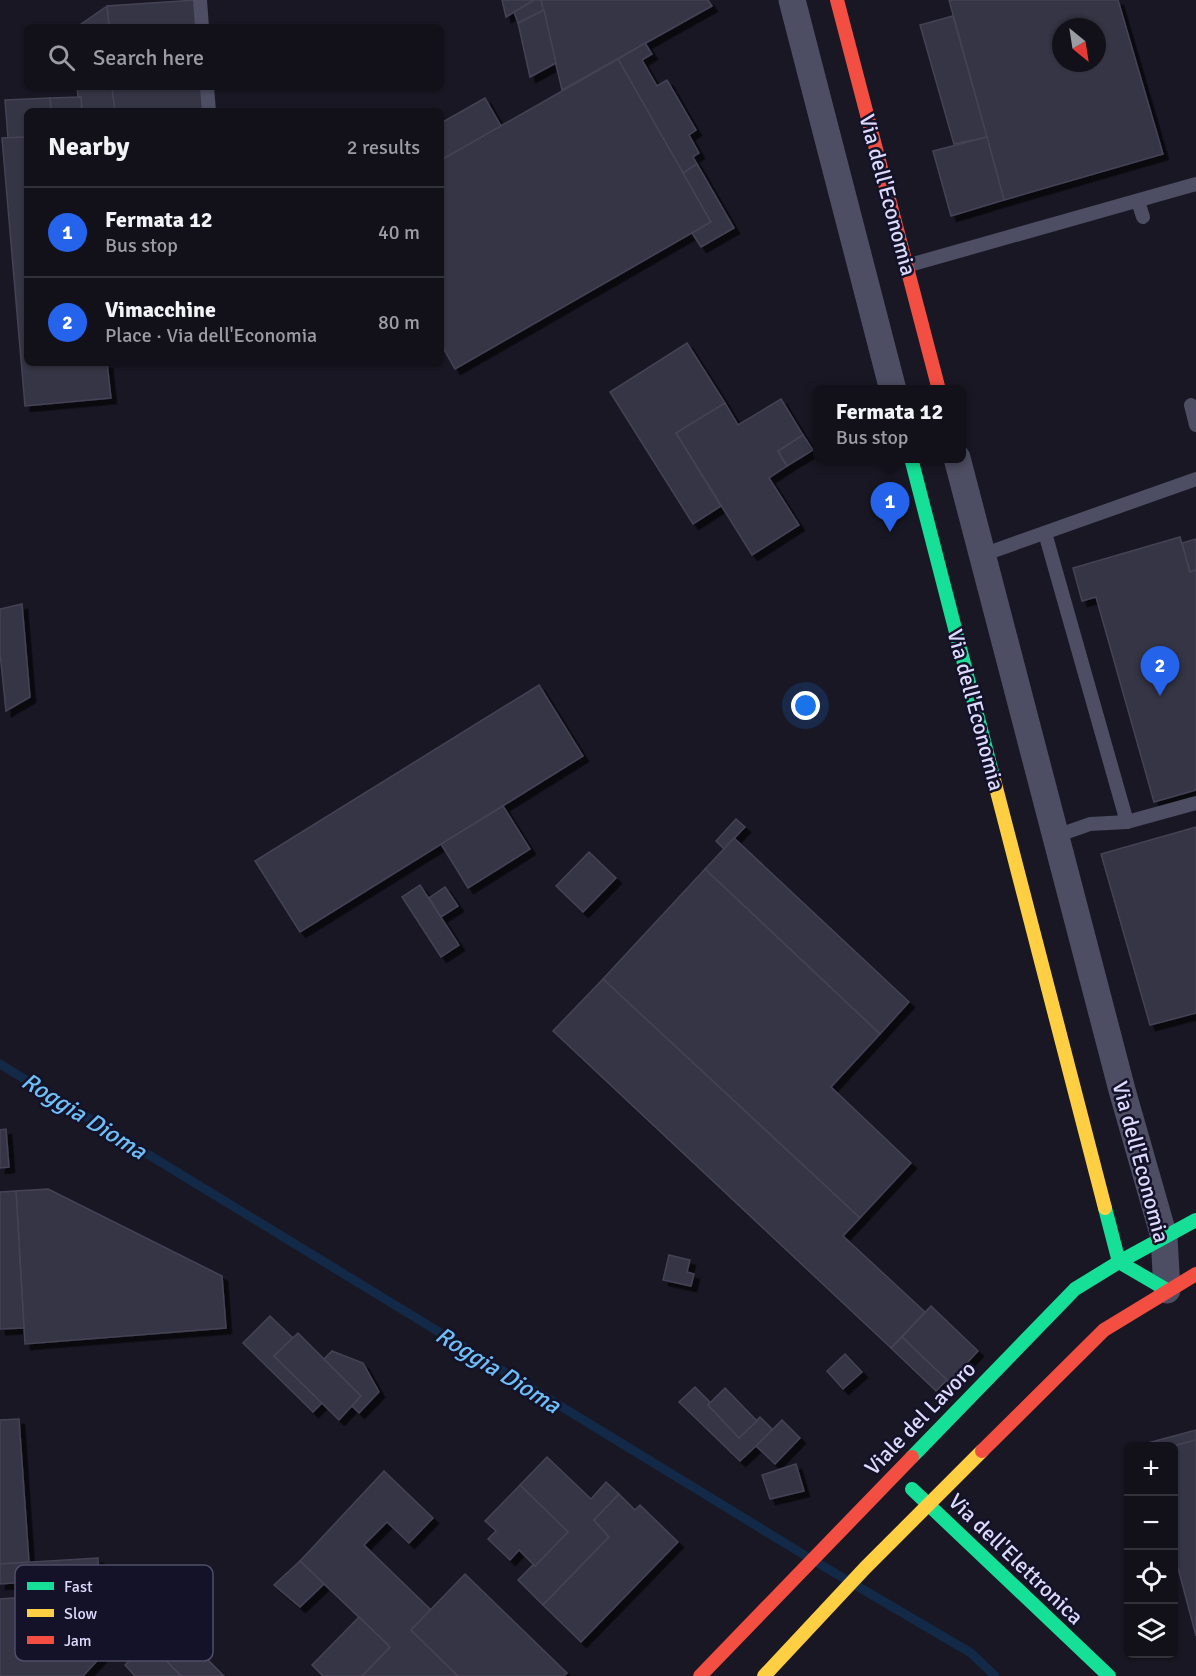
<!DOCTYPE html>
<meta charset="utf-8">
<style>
:root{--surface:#12111a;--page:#1b1a23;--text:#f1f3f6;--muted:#9c9da2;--line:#313139;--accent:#2563eb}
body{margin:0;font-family:Signika,sans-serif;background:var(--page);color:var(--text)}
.controls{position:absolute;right:18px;bottom:18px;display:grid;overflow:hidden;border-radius:9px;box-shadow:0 2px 4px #0004}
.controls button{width:54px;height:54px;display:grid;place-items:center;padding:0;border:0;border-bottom:2px solid var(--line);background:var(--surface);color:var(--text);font:30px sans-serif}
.compass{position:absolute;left:1052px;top:18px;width:54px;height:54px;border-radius:50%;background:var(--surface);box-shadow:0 2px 4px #0004;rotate:150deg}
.you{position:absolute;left:806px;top:706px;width:21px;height:21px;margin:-15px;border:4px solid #fff;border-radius:50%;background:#1a73e8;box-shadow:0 0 0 9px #1a73e833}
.badge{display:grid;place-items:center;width:39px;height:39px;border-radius:50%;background:var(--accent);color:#fff;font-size:20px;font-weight:700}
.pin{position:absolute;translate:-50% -50px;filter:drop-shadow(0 2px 3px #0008)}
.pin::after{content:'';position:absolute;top:32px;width:21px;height:18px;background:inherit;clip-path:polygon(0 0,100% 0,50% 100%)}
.popup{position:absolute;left:813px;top:385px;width:153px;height:78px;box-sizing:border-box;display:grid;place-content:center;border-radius:9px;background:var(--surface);filter:drop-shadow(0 2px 4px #0005);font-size:20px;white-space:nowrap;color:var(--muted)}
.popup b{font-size:22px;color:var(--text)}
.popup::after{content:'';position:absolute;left:50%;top:100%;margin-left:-12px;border:12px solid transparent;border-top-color:var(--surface)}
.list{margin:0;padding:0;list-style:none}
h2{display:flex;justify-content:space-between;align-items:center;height:78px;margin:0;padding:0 24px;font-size:26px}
h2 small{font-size:20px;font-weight:400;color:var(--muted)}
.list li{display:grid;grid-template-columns:39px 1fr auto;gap:18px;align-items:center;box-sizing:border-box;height:90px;padding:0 24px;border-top:2px solid var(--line)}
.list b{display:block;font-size:22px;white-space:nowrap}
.list p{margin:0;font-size:20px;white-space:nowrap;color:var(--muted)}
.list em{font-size:20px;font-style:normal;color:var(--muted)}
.icon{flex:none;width:33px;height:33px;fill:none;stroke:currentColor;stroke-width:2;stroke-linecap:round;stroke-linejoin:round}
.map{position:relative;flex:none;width:1196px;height:1676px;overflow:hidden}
.search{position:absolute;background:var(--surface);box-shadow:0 2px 4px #0004;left:24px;top:24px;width:420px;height:66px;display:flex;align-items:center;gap:15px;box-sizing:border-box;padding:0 21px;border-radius:9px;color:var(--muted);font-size:22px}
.panel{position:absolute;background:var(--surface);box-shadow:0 2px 4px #0004;left:24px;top:108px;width:420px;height:258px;border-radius:9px}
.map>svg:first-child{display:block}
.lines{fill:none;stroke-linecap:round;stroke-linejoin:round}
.stream{stroke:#132948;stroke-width:9}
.building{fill:#363544;stroke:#454256;stroke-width:1.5;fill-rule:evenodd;filter:url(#shadow)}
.lane{stroke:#4d4d63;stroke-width:14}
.street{stroke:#4d4d63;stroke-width:27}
.fast{stroke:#16e098;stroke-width:14}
.slow{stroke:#ffcf43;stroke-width:14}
.jam{stroke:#f24e42;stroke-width:14}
.labels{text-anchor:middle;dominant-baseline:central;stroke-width:5;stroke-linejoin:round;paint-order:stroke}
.street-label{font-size:22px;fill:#dddbfd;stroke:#141228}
.water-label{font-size:24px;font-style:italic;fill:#6fbff7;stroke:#141228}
.key{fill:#141228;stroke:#504e68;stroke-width:1.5}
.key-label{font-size:16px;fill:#dddbfd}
</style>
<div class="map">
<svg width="1196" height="1676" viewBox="0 0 1196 1676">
<defs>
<filter id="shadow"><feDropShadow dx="5.5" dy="5.5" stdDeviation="0" flood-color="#0009"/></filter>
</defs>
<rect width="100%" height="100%" fill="#181723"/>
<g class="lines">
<g class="stream">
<path d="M0 1064 806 1556"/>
<path d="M818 1563 845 1579"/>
<path d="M857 1586 971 1653 995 1676"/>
</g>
</g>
<g class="building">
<path d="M195 0 197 27H109L107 6Z"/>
<path d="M502 0H534L506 17Z"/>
<path d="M534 0H541L544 10 518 23 514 12Z"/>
<path d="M541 0H708L712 6 562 90Z"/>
<path d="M949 0H1118L1163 154 1004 200ZM1061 27H1097V63H1061Z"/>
<path d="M107 6 109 27H77Z"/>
<path d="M544 10 556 63 530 77 518 23Z"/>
<path d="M953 16 987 137 954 144 920 25Z"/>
<path d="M645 43 652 54 642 60 657 86 667 80 696 130 689 135 699 153 693 157 697 164 683 173 618 59Z"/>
<path d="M618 59 711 222 455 369 441 344V160Z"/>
<path d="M77 87H112L115 111H82L81 97H78Z"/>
<path d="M112 87H201L203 111H115Z"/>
<path d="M81 97 82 111H51L50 98Z"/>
<path d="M50 98 51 111H27V137L8 138 5 100Z"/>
<path d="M485 98 501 126 441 160V123Z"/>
<path d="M27 137V363H107L111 398 25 406 2 138Z"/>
<path d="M987 137 1004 200 951 216 933 151Z"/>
<path d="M697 164 734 228 701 247 692 233 711 222 683 173Z"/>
<path d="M687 343 725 403 676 433 721 506 693 524 610 392Z"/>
<path d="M781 399 803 435 778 451 787 466 769 478 799 525 752 555 676 433 725 403 738 425Z"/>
<path d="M803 435 813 450 787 466 778 451Z"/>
<path d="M1180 537 1190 572 1196 570V790L1154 802 1096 597 1082 601 1073 568Z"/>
<path d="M1196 539V570L1190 572 1182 543Z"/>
<path d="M22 604 30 697 6 711 0 653V609Z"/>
<path d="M539 685 583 756 300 932 255 861Z"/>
<path d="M503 806 530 849 468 888 441 844Z"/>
<path d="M736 819 745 827 724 849 716 841Z"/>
<path d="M1196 827V1013L1150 1025 1101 854Z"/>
<path d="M734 838 909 1002 880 1034 705 869Z"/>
<path d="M589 852 616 878 583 912 556 886Z"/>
<path d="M705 869 880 1034 831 1087 911 1163 860 1218 603 979Z"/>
<path d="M420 885 459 945 441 957 402 897Z"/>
<path d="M445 887 458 906 441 917 429 898Z"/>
<path d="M603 979 860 1218 843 1236 925 1312 891 1348 553 1031Z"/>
<path d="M6 1129 9 1167 0 1168V1130Z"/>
<path d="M48 1189 222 1276 226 1328 25 1344 16 1191Z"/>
<path d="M16 1191 24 1328 0 1329V1192Z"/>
<path d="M669 1255 690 1260 687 1272 694 1274 691 1286 663 1280Z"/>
<path d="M931 1306 978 1351 949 1382 902 1337Z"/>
<path d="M270 1316 293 1338 274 1356 322 1403 313 1412 243 1343Z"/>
<path d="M298 1333 361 1396 339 1420 274 1356Z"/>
<path d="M902 1337 947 1380 936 1391 891 1348Z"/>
<path d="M332 1351 363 1363 379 1392 359 1413 352 1406 361 1396 324 1359Z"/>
<path d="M845 1354 862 1372 843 1389 827 1371Z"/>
<path d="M695 1387 710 1402 708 1405 739 1438 760 1417 773 1430 740 1461 679 1402Z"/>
<path d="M725 1388 757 1421 739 1438 708 1405Z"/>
<path d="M19 1419 29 1562 0 1564V1420Z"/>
<path d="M782 1420 800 1438 775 1464 756 1446Z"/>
<path d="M1196 1430V1440L1173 1446H1145L1144 1444Z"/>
<path d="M1196 1440V1636L1174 1553 1173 1446Z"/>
<path d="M547 1457 591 1499 606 1482 619 1494 594 1520 609 1537 543 1605 518 1580 533 1565 535 1566 568 1532 520 1485Z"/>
<path d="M796 1464 804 1491 770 1499 762 1475Z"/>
<path d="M384 1471 433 1518 409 1543 387 1522 364 1545 431 1610 411 1630 458 1676H362L390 1647 300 1561Z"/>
<path d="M520 1485 568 1532 535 1566 519 1550 510 1560 488 1539 496 1531 485 1521Z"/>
<path d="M619 1494 635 1510 640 1505 678 1542 581 1642 543 1605 609 1537 594 1520Z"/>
<path d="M98 1558 99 1592H103L108 1649 83 1676H0V1599L72 1594 71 1579 0 1584V1564Z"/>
<path d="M300 1561 324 1584 300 1607 274 1585Z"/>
<path d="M465 1574 567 1673 564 1676H458L411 1630Z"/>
<path d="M359 1617 390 1647 362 1676H323L312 1665Z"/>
<path d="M169 1622 203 1655 224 1676H181L148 1642Z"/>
<path d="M148 1642 181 1676H135L125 1665Z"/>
</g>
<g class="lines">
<g class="lane">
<path d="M200 0 202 27"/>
<path d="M207 87 209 111"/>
<path d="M1138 201 1143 217"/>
<path d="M906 266 1196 184"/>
<path d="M1191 405 1196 425"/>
<path d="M1045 533 1127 822 1090 824 1056 836"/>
<path d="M982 555 1196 479"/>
<path d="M1127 822 1196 803"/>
</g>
<g class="street">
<path d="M792 0 893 390"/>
<path d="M957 458 1122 1090 1164 1237 1167 1290"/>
</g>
<g class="fast">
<path d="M911 458 993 776"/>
<path d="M1105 1208 1119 1262 1167 1290"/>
<path d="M912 1457 1075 1289 1119 1262 1196 1220"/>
<path d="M912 1489 1109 1676"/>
</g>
<g class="slow">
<path d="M993 776 1105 1208"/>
<path d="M764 1676 865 1568 982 1451"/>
</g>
<g class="jam">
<path d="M837 0 939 390"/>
<path d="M982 1451 1104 1330 1196 1274"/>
<path d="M700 1676 912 1457"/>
</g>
</g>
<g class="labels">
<g class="street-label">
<text transform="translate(888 195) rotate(75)">Via dell'Economia</text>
<text transform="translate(976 710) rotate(75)">Via dell'Economia</text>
<text transform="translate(1141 1162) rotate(75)">Via dell'Economia</text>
<text transform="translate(920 1418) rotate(-46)">Viale del Lavoro</text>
<text transform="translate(1016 1559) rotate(44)">Via dell'Elettronica</text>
</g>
<g class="water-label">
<text transform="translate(84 1116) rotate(32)">Roggia Dioma</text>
<text transform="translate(498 1370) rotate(32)">Roggia Dioma</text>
</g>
</g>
<rect x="15" y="1565" width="198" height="96" rx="9" class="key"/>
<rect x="27" y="1582" width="27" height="8" fill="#16e098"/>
<rect x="27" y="1609" width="27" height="8" fill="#ffcf43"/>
<rect x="27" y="1636" width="27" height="8" fill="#f24e42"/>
<g class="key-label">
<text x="64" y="1592">Fast</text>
<text x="64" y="1619">Slow</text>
<text x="64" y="1646">Jam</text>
</g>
</svg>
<div class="controls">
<button>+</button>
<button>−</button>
<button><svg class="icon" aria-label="locate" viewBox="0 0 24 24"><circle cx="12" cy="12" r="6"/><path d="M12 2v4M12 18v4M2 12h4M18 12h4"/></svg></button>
<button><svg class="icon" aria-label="layers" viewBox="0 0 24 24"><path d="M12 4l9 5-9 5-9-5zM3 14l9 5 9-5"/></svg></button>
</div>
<svg class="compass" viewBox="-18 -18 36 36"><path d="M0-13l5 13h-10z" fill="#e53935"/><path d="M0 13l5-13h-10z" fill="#9c9da2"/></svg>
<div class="you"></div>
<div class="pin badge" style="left:890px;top:532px">1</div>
<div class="popup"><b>Fermata 12</b>Bus stop</div>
<div class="pin badge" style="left:1160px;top:696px">2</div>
<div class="search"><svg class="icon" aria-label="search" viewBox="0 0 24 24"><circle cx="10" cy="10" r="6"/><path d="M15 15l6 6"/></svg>Search here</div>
<section class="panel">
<h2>Nearby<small>2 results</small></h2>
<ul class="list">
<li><span class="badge">1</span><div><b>Fermata 12</b><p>Bus stop</p></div><em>40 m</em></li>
<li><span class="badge">2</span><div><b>Vimacchine</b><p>Place · Via dell'Economia</p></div><em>80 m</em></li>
</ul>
</section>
</div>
